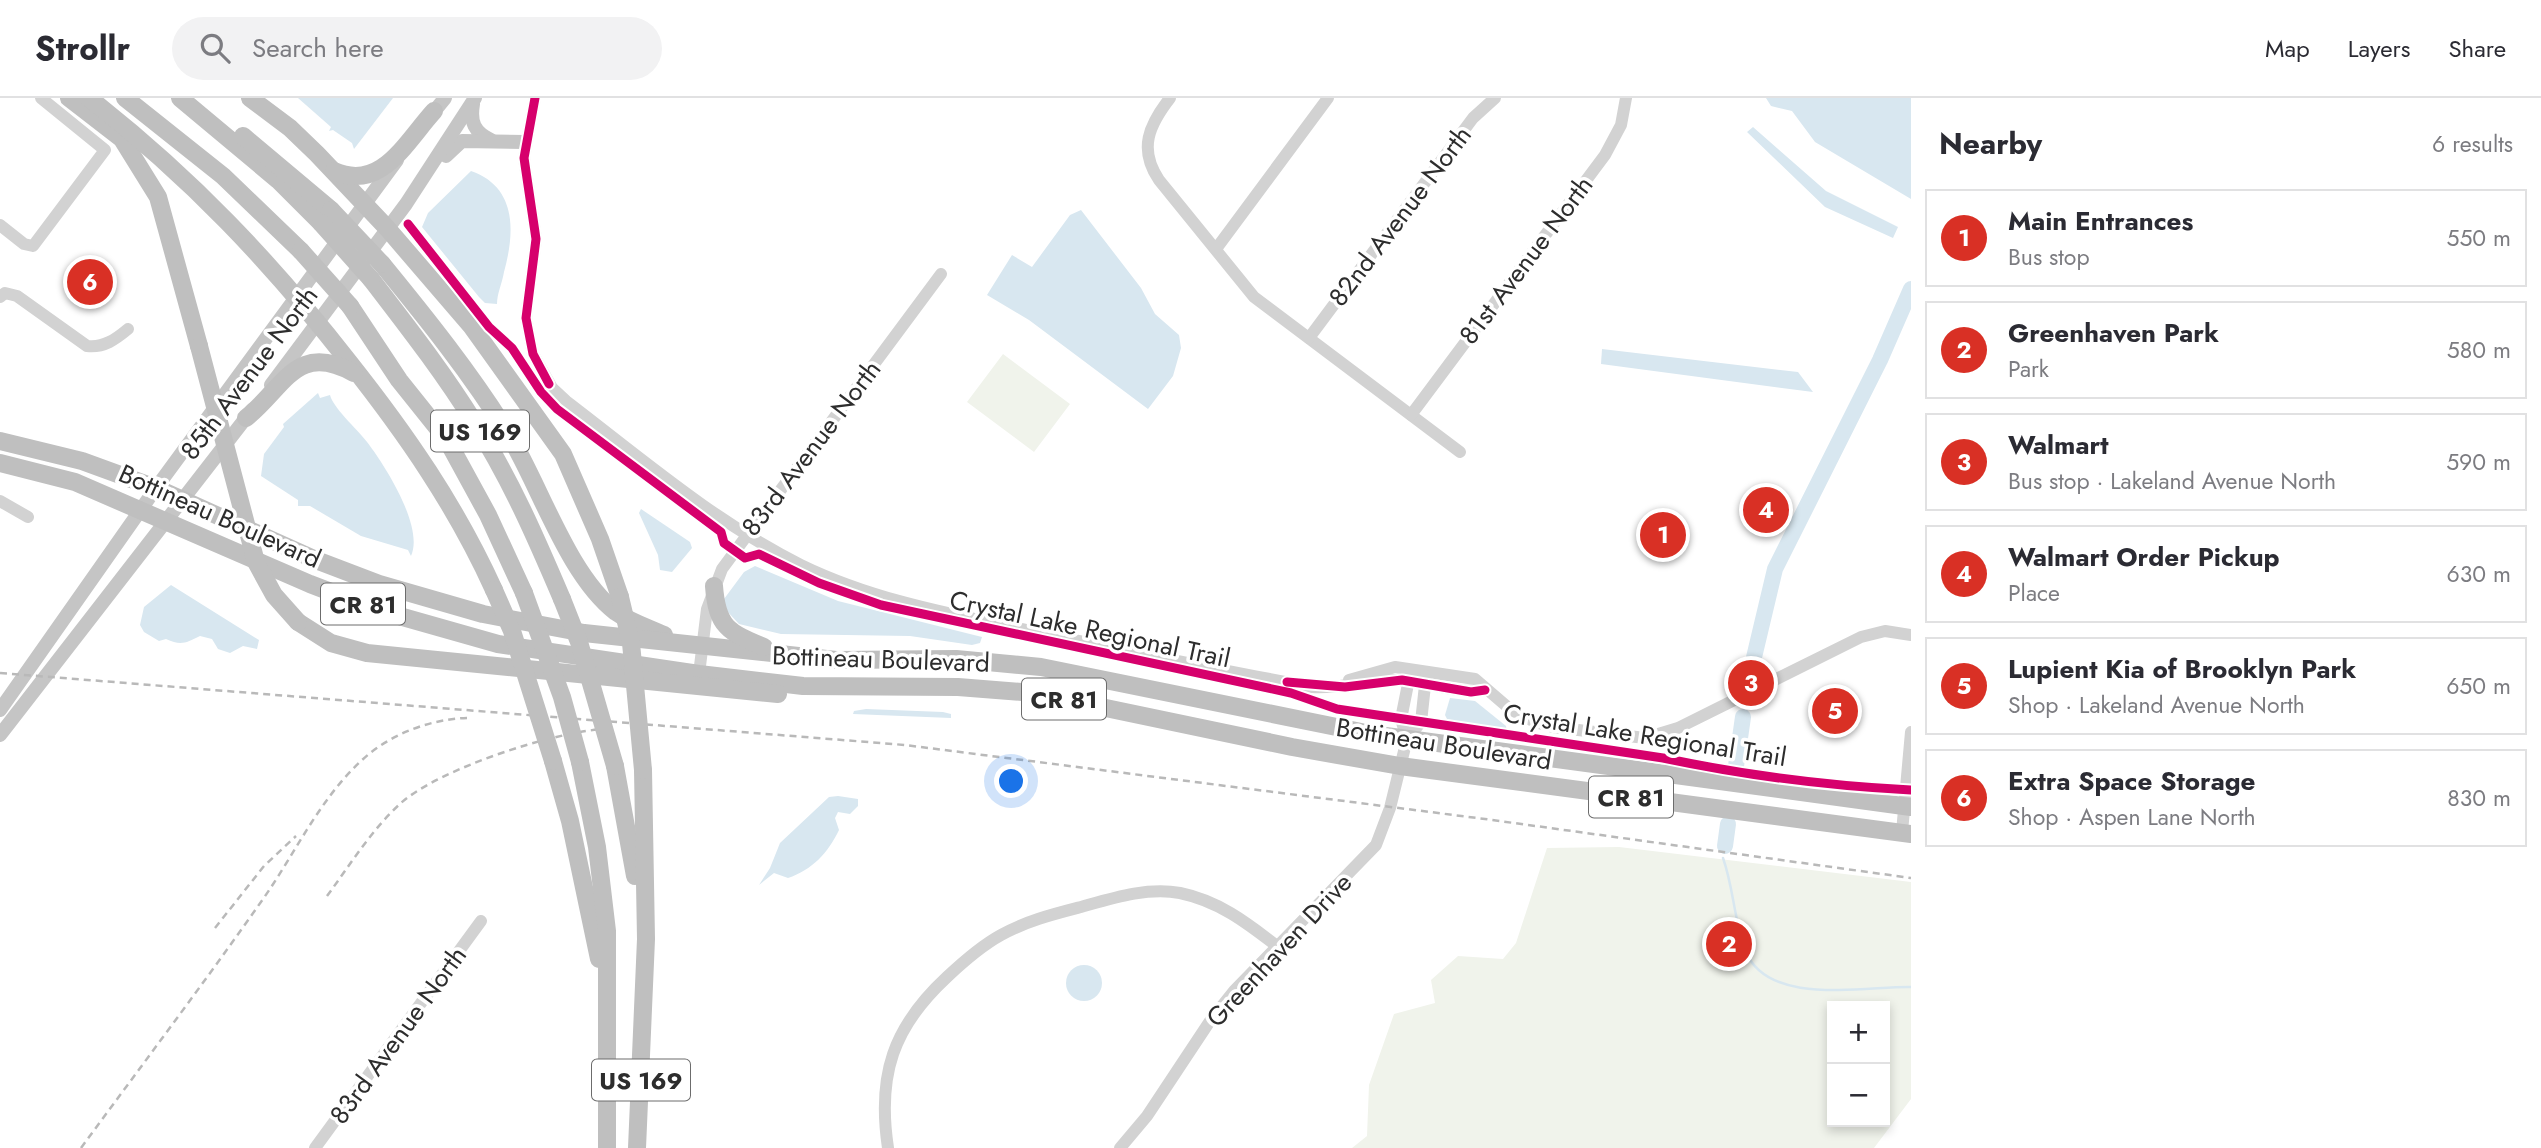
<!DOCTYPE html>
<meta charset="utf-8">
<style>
:root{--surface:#fff;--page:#f2f2f3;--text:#2b2b33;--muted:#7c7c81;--line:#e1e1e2;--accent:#d93025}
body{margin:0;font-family:Jost,sans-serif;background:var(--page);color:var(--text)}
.controls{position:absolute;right:21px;bottom:21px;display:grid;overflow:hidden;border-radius:0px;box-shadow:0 4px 10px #0003}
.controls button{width:63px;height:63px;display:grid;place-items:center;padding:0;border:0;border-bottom:2px solid var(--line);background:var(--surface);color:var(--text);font:35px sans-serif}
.you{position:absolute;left:1012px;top:684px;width:24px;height:24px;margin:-18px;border:5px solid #fff;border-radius:50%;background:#1a73e8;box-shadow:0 0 0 10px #1a73e833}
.badge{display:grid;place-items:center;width:46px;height:46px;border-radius:50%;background:var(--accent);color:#fff;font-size:23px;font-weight:700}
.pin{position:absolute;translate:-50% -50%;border:4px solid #fff;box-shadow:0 2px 7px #0006}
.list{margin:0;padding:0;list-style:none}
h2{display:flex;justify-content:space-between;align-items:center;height:91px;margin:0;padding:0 28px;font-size:30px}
h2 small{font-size:23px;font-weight:400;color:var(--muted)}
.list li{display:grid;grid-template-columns:46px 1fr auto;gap:21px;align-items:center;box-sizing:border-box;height:98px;margin:0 14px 14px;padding:0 14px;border:2px solid var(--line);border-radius:0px}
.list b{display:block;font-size:26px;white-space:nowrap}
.list p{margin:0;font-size:23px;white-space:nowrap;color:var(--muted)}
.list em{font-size:23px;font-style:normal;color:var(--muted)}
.icon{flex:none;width:38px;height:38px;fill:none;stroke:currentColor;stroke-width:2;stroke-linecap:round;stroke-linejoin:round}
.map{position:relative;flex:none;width:1911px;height:1050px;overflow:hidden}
header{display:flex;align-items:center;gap:42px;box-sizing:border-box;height:98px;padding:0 35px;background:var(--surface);border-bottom:2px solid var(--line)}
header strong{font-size:33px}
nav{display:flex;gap:38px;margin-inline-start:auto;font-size:24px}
.search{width:490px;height:63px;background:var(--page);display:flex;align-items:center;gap:18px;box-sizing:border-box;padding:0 24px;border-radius:38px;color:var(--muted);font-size:26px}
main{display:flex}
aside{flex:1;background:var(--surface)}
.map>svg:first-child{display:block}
.green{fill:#f0f3eb;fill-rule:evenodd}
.water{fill:#d8e7f0}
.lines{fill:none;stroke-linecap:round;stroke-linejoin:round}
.stream{stroke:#d8e7f0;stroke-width:2.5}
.river{stroke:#d8e7f0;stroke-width:16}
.minor{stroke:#d2d2d2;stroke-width:12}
.major{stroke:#c5c5c5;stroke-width:14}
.highway{stroke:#bfbfbf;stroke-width:18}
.rail{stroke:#b9b9b9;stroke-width:2.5;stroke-dasharray:7 5;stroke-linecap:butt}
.highway-bridge{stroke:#bfbfbf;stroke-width:18}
.cycleway-casing{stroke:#fff;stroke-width:13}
.cycleway{stroke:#d6006c;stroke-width:9}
.labels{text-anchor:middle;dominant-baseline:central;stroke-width:7;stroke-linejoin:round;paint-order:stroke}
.shield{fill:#fff;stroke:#6c6c6c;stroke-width:2}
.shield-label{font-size:24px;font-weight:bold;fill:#2d2d2d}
.street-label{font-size:26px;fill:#2d2d2d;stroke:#fff}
</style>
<header>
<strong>Strollr</strong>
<div class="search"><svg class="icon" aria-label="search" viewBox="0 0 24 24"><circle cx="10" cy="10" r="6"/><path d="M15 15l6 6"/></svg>Search here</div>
<nav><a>Map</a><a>Layers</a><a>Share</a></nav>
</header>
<main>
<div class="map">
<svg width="1911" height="1050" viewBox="0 0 1911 1050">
<rect width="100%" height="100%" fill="#fff"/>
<g class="green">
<path d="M1003 256 1070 306 1034 354 967 304Z"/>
<path d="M1619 749 1911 784V1001L1874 1050H1352L1367 1038 1369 987 1394 916 1435 905 1431 882 1458 858 1503 861 1516 845 1547 750ZM1832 908H1885V1024H1832Z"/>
</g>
<g class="water">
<path d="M298 0H393L354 51 352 45 333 32 329 33 331 29Z"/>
<path d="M1766 0H1911V101L1815 44 1792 13 1771 8Z"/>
<path d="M1753 29 1826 93 1898 129 1893 140 1825 109 1747 34Z"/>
<path d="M471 73C517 89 515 134 504 174 502 186 497 195 497 206L485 205 479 199 422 129 428 115Z"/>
<path d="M1081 112 1141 190 1155 216 1179 237 1181 250 1173 278 1148 311 1029 222 987 197 1012 157 1032 169 1070 117Z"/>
<path d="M1602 251 1798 274 1813 294 1601 266Z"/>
<path d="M318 295 320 300 330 297C334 312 361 334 370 348 387 371 424 430 411 458L408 452 361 438 310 408H298V402L261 378 264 356 284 329 283 326Z"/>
<path d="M641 411 690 444 692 450 672 474 660 472 658 457 639 415Z"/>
<path d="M755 468 838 503 982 539 980 545 972 547 910 538 781 536 739 526 726 512 724 501 744 474Z"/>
<path d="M171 487 259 542 257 551 243 548 230 555 218 551 212 541 200 538C186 545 181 548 166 541L159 543 144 534 140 527 144 509Z"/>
<path d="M1450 600 1475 603 1506 628 1507 635 1447 621 1445 617Z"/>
<path d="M866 611 943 614 951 616V620L853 616 854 613Z"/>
<path d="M838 698 858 701V708L850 716 838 714 835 720 839 732C828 755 812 772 788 780L774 775 759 787 770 770 780 745 829 699Z"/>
<circle cx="1084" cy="885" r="18"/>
</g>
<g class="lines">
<path class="stream" d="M1723 760C1734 791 1734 824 1746 854 1769 909 1866 888 1911 889"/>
<g class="river">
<path d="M1751 572 1775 471 1880 262 1911 191"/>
<path d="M1735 675 1743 619"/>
<path d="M1725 748 1728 726"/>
</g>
<g class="minor">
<path d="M535 0 524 60 536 141 526 220 533 256 552 290 566 303C642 361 715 424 801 467 875 503 956 517 1036 534 1128 553 1220 572 1312 589 1342 591 1369 581 1398 582 1427 583 1455 596 1485 592"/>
<path d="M1170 0C1149 27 1138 51 1159 82L1254 199 1460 354"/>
<path d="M0 127 24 146 33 148 105 52 41 0"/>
<path d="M1216 151 1328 0"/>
<path d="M0 199 5 195 17 198 87 248C104 250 116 241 128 231"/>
<path d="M1309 240 1473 20 1495 0"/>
<path d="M1411 317 1605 57 1621 27 1626 0"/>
<path d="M0 403 28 419"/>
<path d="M699 576 707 511 722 471 941 176"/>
<path d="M1349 582 1395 569 1475 581 1511 612 1535 624 1553 629 1645 640 1678 630 1861 539 1885 533 1911 537"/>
<path d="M1407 641 1401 621 1410 576"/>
<path d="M1902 734 1911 634"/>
<path d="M315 1050 481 823"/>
<path d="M888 1050C877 977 893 929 947 879 964 863 981 848 1001 837 1026 823 1054 816 1081 809 1113 800 1147 789 1180 795 1219 803 1247 825 1277 848"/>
<path d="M1120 1050 1147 1018 1210 923 1234 893 1376 747 1390 710 1407 641 1421 624 1426 578"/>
</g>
<g class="major">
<path d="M473 6C470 24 474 34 491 42"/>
<path d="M428 21 445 0"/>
<path d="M446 58 462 43 525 44"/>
<path d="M271 287 406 106 475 0"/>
<path d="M0 612 156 390 397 62"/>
<path d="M0 637 252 312"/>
</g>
<g class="highway">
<path d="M69 0 122 41 158 99 199 248"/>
<path d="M89 0C190 79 270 163 349 264 406 336 456 408 494 492"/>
<path d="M125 0 223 78 301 153"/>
<path d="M180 0 278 82 321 125"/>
<path d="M250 0 290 30 317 56 387 130 472 229 563 356 600 441 620 499"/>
<path d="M243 38 331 112"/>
<path d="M334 73C381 94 405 45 434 13"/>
<path d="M382 166C427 221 471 276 509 337 541 390 568 477 616 514 630 524 649 530 664 537"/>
<path d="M371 181C407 228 443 274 474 324 510 380 536 440 562 501"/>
<path d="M350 208 399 282 447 342 488 417 524 495"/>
<path d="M246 320C285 289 296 243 354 275"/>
<path d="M0 343 82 363 156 390 316 462 379 486 483 516 584 535 836 562 956 561 1041 569 1371 636 1911 709"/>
<path d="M0 365 75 384 310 486 378 512 498 546 699 576 803 588 958 589 1034 595 1292 649 1400 668 1911 736"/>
<path d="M714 488C717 529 728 534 764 549"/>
<path d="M298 524 331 545 367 555 778 596"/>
<path d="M553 663 570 723 599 861"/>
<path d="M580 664 597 749 607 833V1050"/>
<path d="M615 668 635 778"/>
<path d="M637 1050 646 841 643 672"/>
</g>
<g class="rail">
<path d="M0 575 905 647 1485 721 1911 780"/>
<path d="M327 798C350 767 372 731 401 705 439 671 555 633 606 631"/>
<path d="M215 830 264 768 296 738"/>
<path d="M81 1050C142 967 204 885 263 801 297 753 322 695 369 656 396 634 433 621 467 620"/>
</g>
<g class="highway-bridge">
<path d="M331 112 382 166"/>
<path d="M321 125 371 181"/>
<path d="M301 153 350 208"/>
<path d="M199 248 256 464 274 497 298 524"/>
<path d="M494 492 512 533 553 663"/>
<path d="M524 495 562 599 580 664"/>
<path d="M620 499 631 545 643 672"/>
<path d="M562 501 579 544 615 668"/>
</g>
<defs>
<g id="cycleway">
<path d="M535 0 524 60 536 141 526 220 533 256 549 286"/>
<path d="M408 126 489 229 512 250 541 294 557 311 721 434 724 445 745 460 759 456 819 485 881 507 1291 595 1337 611 1663 660C1744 677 1828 688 1911 692"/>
<path d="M1287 584 1345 589 1402 582 1471 594 1485 592"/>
</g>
</defs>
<use href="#cycleway" class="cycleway-casing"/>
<use href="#cycleway" class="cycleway"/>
</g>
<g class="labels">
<g class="shield">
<rect x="431" y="312.5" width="98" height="41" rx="5"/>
<rect x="321" y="485.5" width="84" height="41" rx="5"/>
<rect x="1022" y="580.5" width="84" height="41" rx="5"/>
<rect x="1589" y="678.5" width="84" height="41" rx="5"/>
<rect x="592" y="961.5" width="98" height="41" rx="5"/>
</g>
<g class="shield-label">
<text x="480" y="333">US 169</text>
<text x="363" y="506">CR 81</text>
<text x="1064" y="601">CR 81</text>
<text x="1631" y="699">CR 81</text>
<text x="641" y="982">US 169</text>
</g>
<g class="street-label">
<text transform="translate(1400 118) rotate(-53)">82nd Avenue North</text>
<text transform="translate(1526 162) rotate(-53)">81st Avenue North</text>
<text transform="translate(249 275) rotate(-53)">85th Avenue North</text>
<text transform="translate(811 350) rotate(-53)">83rd Avenue North</text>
<text transform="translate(220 418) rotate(24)">Bottineau Boulevard</text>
<text transform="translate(1090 531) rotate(12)">Crystal Lake Regional Trail</text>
<text transform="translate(881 561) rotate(2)">Bottineau Boulevard</text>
<text transform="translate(1645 637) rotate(9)">Crystal Lake Regional Trail</text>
<text transform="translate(1444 646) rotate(9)">Bottineau Boulevard</text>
<text transform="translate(1279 852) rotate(-47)">Greenhaven Drive</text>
<text transform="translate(398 937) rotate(-54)">83rd Avenue North</text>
</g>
</g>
</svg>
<div class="controls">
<button>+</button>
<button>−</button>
</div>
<div class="you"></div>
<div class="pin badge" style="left:1663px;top:437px">1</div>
<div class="pin badge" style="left:1729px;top:846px">2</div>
<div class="pin badge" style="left:1751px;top:585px">3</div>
<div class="pin badge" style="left:1766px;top:412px">4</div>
<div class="pin badge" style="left:1835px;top:613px">5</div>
<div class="pin badge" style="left:90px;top:184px">6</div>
</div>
<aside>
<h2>Nearby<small>6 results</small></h2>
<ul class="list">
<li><span class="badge">1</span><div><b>Main Entrances</b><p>Bus stop</p></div><em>550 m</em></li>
<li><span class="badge">2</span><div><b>Greenhaven Park</b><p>Park</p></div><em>580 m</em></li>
<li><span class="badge">3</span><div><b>Walmart</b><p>Bus stop · Lakeland Avenue North</p></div><em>590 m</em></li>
<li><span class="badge">4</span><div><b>Walmart Order Pickup</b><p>Place</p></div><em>630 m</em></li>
<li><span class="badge">5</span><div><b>Lupient Kia of Brooklyn Park</b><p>Shop · Lakeland Avenue North</p></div><em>650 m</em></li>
<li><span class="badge">6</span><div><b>Extra Space Storage</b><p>Shop · Aspen Lane North</p></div><em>830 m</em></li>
</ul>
</aside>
</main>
